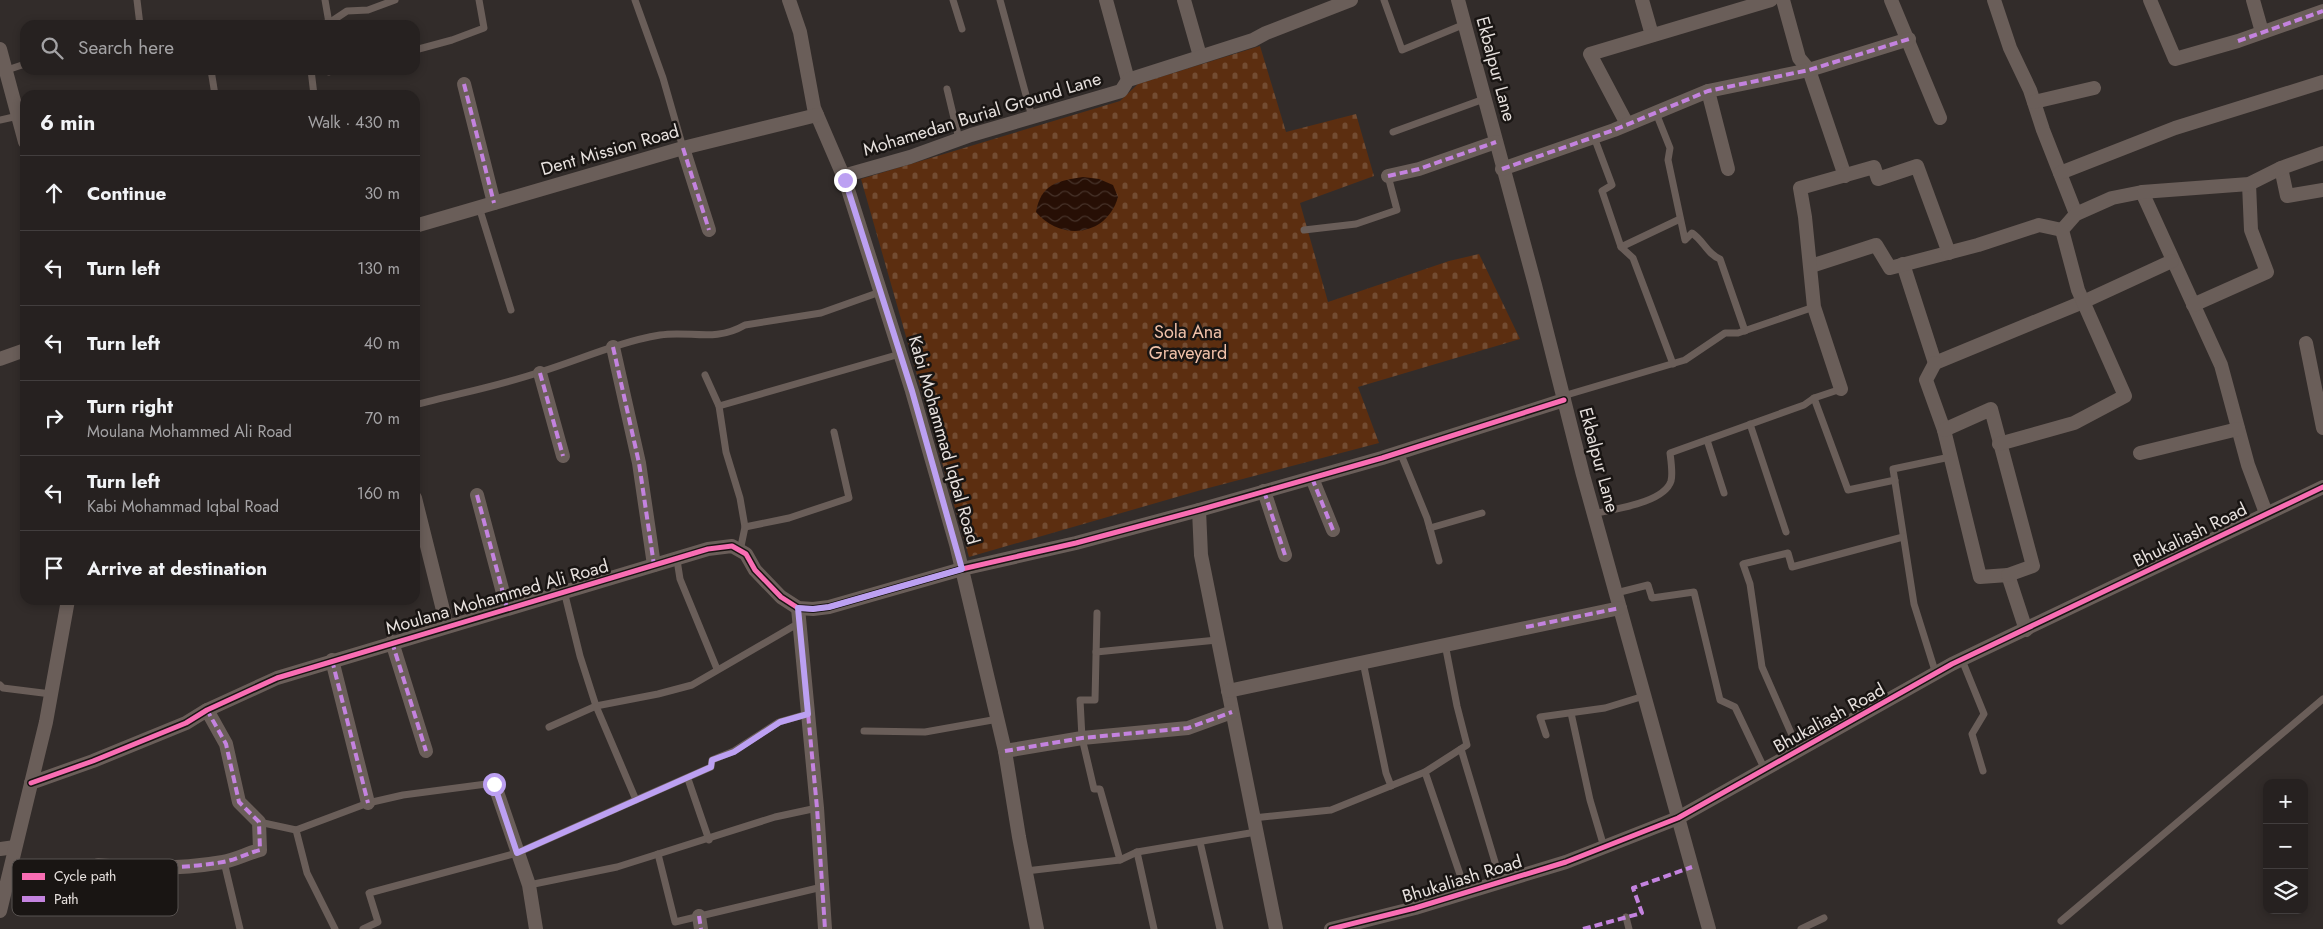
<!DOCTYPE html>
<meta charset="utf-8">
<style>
:root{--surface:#262120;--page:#2e2929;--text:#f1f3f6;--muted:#a4a3a5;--line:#423e3e}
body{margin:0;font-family:Jost,sans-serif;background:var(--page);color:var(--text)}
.controls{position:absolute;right:15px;bottom:15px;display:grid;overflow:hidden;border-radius:10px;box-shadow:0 2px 8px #0003}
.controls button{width:45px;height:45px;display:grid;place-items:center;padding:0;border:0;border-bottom:1px solid var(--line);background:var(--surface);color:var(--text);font:25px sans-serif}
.stop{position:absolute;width:15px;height:15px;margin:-11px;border:4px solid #bca0f2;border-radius:50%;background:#fff}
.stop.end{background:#bca0f2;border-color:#fff;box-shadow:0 1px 5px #0008}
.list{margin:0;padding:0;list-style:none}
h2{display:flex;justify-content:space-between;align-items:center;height:65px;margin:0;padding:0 20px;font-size:21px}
h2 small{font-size:16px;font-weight:400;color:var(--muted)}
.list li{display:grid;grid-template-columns:32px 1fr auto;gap:15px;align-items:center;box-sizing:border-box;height:75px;padding:0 20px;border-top:1px solid var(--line)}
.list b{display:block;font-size:19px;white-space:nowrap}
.list p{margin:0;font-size:16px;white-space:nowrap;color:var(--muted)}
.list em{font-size:16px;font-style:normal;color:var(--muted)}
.icon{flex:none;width:28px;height:28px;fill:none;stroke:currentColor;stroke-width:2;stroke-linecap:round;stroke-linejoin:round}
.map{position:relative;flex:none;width:2323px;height:929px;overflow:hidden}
.search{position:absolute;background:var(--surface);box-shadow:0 2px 8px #0003;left:20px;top:20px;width:400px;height:55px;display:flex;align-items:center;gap:12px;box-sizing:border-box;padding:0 18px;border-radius:15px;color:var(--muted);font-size:19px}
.panel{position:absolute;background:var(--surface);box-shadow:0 2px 8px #0003;left:20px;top:90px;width:400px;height:515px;border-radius:15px}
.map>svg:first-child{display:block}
.cemetery{fill:url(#cemetery-stones)}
.water{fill:url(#water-waves)}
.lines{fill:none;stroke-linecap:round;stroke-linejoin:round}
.lane{stroke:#6a5e59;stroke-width:7}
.street{stroke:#6a5e59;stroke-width:14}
.quiet{stroke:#c483df;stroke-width:4;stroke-dasharray:8 4;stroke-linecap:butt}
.cycleway-casing{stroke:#191513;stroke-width:8}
.cycleway{stroke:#f96db3;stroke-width:5}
.route{stroke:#bca0f2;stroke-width:6}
.labels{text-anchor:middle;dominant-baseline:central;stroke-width:5;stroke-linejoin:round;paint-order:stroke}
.street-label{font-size:18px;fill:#e7e1de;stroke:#191513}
.park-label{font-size:18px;fill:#f0c1a9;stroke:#191513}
.key{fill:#191513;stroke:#575250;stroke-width:1}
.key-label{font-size:14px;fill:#e7e1de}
</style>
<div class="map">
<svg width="2323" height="929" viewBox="0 0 2323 929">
<defs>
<pattern id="cemetery-stones" width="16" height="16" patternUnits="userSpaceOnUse" patternTransform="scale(1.25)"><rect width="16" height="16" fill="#5c2e10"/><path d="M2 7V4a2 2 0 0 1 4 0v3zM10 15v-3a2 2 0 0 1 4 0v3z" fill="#734c32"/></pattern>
<pattern id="water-waves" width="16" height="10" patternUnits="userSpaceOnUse" patternTransform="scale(1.25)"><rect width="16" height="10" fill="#270f05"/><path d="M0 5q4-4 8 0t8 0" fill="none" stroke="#463229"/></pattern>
</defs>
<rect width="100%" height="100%" fill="#322c2a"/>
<path class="cemetery" d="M1260 46 1286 132 1356 114 1374 176 1300 203 1328 302 1449 261 1479 254 1520 339 1358 387 1379 443 1201 490 969 557 861 179 1120 101 1138 84Z"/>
<path class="water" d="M1083 177 1099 179 1113 185 1118 197C1107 236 1061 242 1036 212 1041 184 1057 181 1083 177Z"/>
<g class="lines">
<g class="lane">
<path d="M137 0 140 25"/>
<path d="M325 0 329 23"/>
<path d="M635 0 663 78 683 148"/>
<path d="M953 0 962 29"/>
<path d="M1000 0 1032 117"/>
<path d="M1384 0 1402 50 1465 24"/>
<path d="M305 25 329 23 347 11 368 10 395 0"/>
<path d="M415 50 452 40 484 28 479 0"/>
<path d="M7 70 25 64"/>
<path d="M211 70 215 95"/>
<path d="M311 70 314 95"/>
<path d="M329 72 336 70"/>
<path d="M947 89 959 139"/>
<path d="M1656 113 1670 148 1668 160 1685 240 1692 233C1704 241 1707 254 1720 259L1745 331"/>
<path d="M0 120 18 116"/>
<path d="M1393 132 1484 99"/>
<path d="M1594 137 1612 185 1602 191 1621 247 1633 258 1673 364"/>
<path d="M479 207 511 310"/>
<path d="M1304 230 1356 224 1397 210 1388 176"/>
<path d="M1621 247 1680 219"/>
<path d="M705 375 719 406 726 452 740 498 745 527 740 551"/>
<path d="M1563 396 1685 360 1725 333H1738L1814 307"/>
<path d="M1814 398 1848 490 1895 480"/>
<path d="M415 405C456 394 499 386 540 372 579 360 618 342 660 335 690 330 714 343 745 325L821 313 880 292"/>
<path d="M719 406 900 354"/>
<path d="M1750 424 1786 532"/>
<path d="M1707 440 1724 493"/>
<path d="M1400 452 1427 518 1439 561"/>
<path d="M1593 514C1614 509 1664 503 1671 481 1673 474 1671 461 1670 453L1804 405 1814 398 1841 389"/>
<path d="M745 527 789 518 849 498 834 432"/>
<path d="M1430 528 1482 513"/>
<path d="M677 560 680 579 717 669"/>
<path d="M1616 593 1648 585 1652 598 1694 592 1720 700 1735 707 1765 770"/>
<path d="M1097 613 1095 700H1080L1082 738 1094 789H1100L1120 860"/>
<path d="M1096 652 1217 640"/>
<path d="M1962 660 1984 714 1972 734 1983 771"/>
<path d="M1363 662 1386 773 1391 786"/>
<path d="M1936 674 1914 604 1893 469 1950 457"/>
<path d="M0 685 3 688 51 694"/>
<path d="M1571 713 1590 800 1604 847"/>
<path d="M549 727 596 706 658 694 692 685 799 623"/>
<path d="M864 731 925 732 998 719"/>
<path d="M1546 735 1540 717 1605 708 1644 696"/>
<path d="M1461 749 1501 882"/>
<path d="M1799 751 1762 667 1750 584 1743 564 1788 553 1792 567 1903 537"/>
<path d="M1425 772 1466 892"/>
<path d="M688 779 709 840"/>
<path d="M636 800 711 767 712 760 734 751 779 722 807 714"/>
<path d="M1253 818 1331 810 1425 772 1467 745 1457 706 1445 644"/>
<path d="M259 822 296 830 368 803 403 795 494 783"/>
<path d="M296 830 307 873 335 929"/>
<path d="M1200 842 1220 929"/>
<path d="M1137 852 1154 929"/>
<path d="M658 854 675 922 822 887"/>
<path d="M224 862 240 929"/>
<path d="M1026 871 1120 860 1137 852 1256 832"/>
<path d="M529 885 617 867 775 817 817 808"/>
<path d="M1626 917 1629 929"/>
<path d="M2061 921 2323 699"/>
<path d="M363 929 378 922 369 893 517 853 636 800 596 706 580 656 564 591"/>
<path d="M1801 929 1824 918"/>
</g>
<g class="street">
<path d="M789 0 800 32 814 108 845 180 912 391 956 544 1005 751 1019 837 1037 929"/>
<path d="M1106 0 1128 80"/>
<path d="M1184 0 1200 56"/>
<path d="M1458 0 1535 285 1583 475 1709 929"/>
<path d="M1642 0 1652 35"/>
<path d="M1783 0 1799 58 1809 70 1845 176"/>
<path d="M1891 0 1940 118"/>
<path d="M1994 0 2010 48 2030 90 2043 130 2076 214"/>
<path d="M2150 0 2175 59 2238 41 2323 11"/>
<path d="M2253 0 2262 32"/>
<path d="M0 49 25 142"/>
<path d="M464 84 494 203"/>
<path d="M1708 91 1728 169"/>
<path d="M2034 102 2094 88"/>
<path d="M1627 124 1590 54 1771 0"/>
<path d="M683 148 709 230"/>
<path d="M2281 168 2287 196 2323 190"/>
<path d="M1502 169 1614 130 1708 91 1809 70 1909 39"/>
<path d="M2060 173 2175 128 2323 82"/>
<path d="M843 176 910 157 971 135 1121 91 1128 80 1253 40 1266 33 1351 0"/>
<path d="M1388 176 1419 169 1496 142"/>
<path d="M2142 192 2221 365 2248 465 2266 513"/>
<path d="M415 226 683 148 817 115"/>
<path d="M1903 264 1935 363 2083 302 2172 261"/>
<path d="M1811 266 1876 245 1890 268 1978 245 2039 225 2062 230"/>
<path d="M2193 305 2267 272 2251 230 2249 184"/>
<path d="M2306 343 2323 428"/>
<path d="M613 347 639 463 654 565"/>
<path d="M0 359 25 350"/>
<path d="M1935 363 1926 380 1944 430 1980 577 2008 575 2026 630"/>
<path d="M540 373 563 456"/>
<path d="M1841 389 1814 307 1805 217 1800 188 1874 167 1878 179 1917 166 1949 253"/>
<path d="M1944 430 1991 409 2033 566 2008 575"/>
<path d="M1999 444 2074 423 2125 396 2078 290 2062 230 2076 214 2112 198 2142 192 2249 184 2281 168 2323 153"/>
<path d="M2140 453 2238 429"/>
<path d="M1312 478 1333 530"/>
<path d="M1264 491 1285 555"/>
<path d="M477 495 507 608"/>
<path d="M415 498 447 626"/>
<path d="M1199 510 1201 555 1276 929"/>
<path d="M798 608 817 808 825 929"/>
<path d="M392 642 426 751"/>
<path d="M332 660 368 803"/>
<path d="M1228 691 1620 608"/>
<path d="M1005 751 1082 738 1188 728 1232 712"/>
<path d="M31 783 93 761 186 723 207 710 277 678 708 549 732 546 746 554 755 570 781 597 798 608 813 609 829 607 962 569 1076 543 1199 510 1382 458 1564 400"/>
<path d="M494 783 529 885 536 929"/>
<path d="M0 849 15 847"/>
<path d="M98 865C139 869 183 869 223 862 235 860 248 853 260 850L259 822 239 802 226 744 207 710"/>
<path d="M0 911 46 722 68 600"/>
<path d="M699 916 701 929"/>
<path d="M1331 929 1415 908 1566 862 1678 818 1952 664 2323 487"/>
</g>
<g class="quiet">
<path d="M2238 41 2323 11"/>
<path d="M464 84 494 203"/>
<path d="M683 148 709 230"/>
<path d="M1502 169 1614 130 1708 91 1809 70 1909 39"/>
<path d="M1388 176 1419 169 1496 142"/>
<path d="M613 347 639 463 654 565"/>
<path d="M540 373 563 456"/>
<path d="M1312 478 1333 530"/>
<path d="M1264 491 1285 555"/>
<path d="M477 495 507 608"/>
<path d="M798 608 817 808 825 929"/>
<path d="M1526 627 1620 608"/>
<path d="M392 642 426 751"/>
<path d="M332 660 368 803"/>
<path d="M1005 751 1082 738 1188 728 1232 712"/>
<path d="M98 865C139 869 183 869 223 862 235 860 248 853 260 850L259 822 239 802 226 744 207 710"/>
<path d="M699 916 701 929"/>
<path d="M1583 929 1642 913 1633 888 1692 867"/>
</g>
<defs>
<g id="cycleway">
<path d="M31 783 93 761 186 723 207 710 277 678 708 549 732 546 746 554 755 570 781 597 798 608 813 609 829 607 962 569 1076 543 1199 510 1382 458 1564 400"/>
<path d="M1331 929 1415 908 1566 862 1678 818 1952 664 2323 487"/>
</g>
</defs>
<use href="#cycleway" class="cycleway-casing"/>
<use href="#cycleway" class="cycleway"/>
</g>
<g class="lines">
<path class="route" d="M494 784 517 853 711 767 712 760 734 752 780 722 808 714 798 608 813 609 829 607 962 569 912 391 845 180"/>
</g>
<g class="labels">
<g class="street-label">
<text transform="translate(1496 69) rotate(75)">Ekbalpur Lane</text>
<text transform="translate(982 114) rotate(-17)">Mohamedan Burial Ground Lane</text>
<text transform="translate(610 150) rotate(-16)">Dent Mission Road</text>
<text transform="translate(944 440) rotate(74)">Kabi Mohammad Iqbal Road</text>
<text transform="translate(1599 460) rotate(75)">Ekbalpur Lane</text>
<text transform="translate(2190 535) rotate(-26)">Bhukaliash Road</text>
<text transform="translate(497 597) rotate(-16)">Moulana Mohammed Ali Road</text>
<text transform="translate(1829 718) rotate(-29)">Bhukaliash Road</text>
<text transform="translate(1462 879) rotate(-17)">Bhukaliash Road</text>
</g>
<g class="park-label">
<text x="1188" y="332">Sola Ana<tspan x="1188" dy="21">Graveyard</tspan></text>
</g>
</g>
<rect x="12" y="859" width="166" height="57" rx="8" class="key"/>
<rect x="22" y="873" width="23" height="7" fill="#f96db3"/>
<rect x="22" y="896" width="23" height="6" fill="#c483df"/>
<g class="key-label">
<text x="54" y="881">Cycle path</text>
<text x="54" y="904">Path</text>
</g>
</svg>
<div class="controls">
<button>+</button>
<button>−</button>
<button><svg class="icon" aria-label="layers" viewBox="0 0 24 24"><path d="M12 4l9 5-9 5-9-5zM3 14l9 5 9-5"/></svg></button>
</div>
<div class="stop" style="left:494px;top:784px"></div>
<div class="stop end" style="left:845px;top:180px"></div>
<div class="search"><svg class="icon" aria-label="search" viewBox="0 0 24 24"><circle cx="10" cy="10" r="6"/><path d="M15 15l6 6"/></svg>Search here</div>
<section class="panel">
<h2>6 min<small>Walk · 430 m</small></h2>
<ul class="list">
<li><svg class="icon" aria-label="ahead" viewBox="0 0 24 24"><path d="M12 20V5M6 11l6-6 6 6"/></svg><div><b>Continue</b></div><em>30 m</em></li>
<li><svg class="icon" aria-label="left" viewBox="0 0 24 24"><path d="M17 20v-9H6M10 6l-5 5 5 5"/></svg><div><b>Turn left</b></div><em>130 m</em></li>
<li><svg class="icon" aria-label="left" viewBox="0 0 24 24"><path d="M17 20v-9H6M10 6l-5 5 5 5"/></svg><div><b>Turn left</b></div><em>40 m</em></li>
<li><svg class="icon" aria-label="right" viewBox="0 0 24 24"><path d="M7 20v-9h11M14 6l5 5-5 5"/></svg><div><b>Turn right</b><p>Moulana Mohammed Ali Road</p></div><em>70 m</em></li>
<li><svg class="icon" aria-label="left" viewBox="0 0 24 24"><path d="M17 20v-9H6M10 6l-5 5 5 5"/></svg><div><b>Turn left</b><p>Kabi Mohammad Iqbal Road</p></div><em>160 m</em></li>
<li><svg class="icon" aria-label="arrive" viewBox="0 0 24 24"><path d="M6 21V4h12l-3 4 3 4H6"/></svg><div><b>Arrive at destination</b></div></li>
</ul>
</section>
</div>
